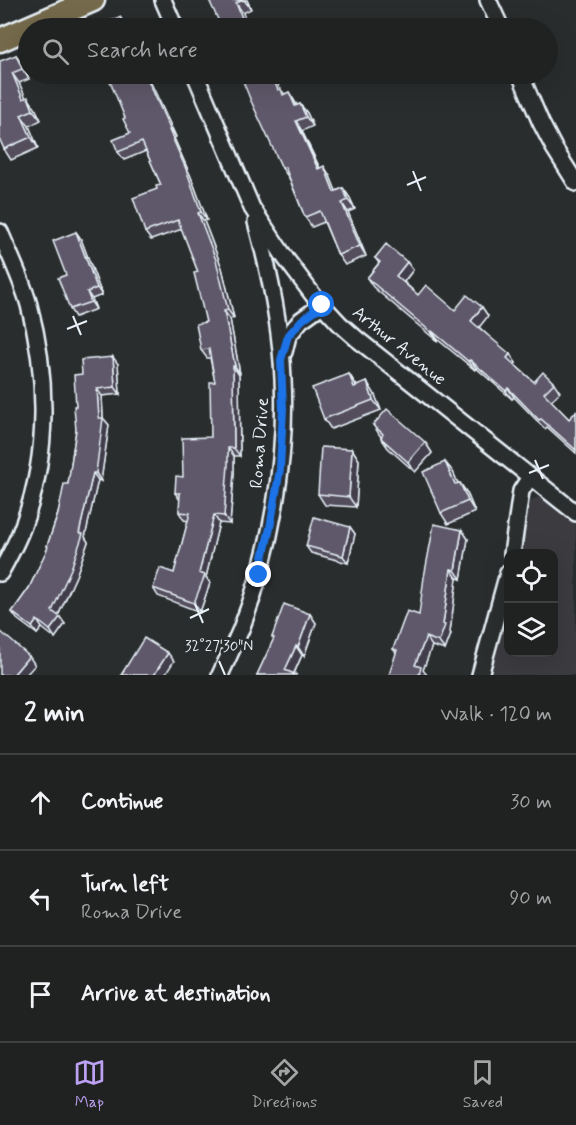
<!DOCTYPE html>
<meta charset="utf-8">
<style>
:root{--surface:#202222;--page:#282a2a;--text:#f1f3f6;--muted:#a2a4a5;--line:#3d3f40;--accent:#bca0f2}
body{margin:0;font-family:Mynerve,sans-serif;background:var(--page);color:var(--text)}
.controls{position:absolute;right:18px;bottom:18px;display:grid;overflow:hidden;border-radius:12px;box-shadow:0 6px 24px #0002}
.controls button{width:54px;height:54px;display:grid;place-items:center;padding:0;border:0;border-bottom:2px solid var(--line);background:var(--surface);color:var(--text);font:30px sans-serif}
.stop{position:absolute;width:18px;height:18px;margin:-14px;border:4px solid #1a73e8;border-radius:50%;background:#fff}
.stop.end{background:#1a73e8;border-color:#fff;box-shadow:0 2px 6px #0008}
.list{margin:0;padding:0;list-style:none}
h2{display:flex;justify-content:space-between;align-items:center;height:78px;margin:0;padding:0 24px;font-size:26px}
h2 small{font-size:20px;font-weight:400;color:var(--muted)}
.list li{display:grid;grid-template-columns:39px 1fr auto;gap:18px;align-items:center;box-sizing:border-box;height:96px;padding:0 24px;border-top:2px solid var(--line)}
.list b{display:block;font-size:22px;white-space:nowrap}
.list p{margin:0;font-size:20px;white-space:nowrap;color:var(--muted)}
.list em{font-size:20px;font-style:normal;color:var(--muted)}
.icon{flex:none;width:33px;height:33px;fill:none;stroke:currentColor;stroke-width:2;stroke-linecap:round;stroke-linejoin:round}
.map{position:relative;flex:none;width:576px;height:675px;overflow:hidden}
.search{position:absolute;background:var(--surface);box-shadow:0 6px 24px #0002;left:18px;right:18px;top:18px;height:66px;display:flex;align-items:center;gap:15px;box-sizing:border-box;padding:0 21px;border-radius:33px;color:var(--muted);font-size:22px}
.sheet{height:366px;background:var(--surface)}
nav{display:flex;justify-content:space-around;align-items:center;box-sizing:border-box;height:84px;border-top:2px solid var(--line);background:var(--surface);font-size:16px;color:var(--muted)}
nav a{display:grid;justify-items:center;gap:3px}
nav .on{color:var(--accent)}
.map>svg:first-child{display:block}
.built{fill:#3a3a40}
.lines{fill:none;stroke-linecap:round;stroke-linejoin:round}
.minor-casing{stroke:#e8f1f8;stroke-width:20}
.primary-casing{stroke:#e8f1f8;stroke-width:27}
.minor{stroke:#2a2d2e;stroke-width:15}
.primary{stroke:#756b4b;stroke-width:22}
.wall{fill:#524d5c;stroke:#e8f1f8;stroke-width:1.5}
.shaded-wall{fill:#423e4b;stroke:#e8f1f8;stroke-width:1.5}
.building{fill:#5f596b;stroke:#e8f1f8;stroke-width:1.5}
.route{stroke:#1a73e8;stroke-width:8}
.ticks{fill:none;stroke:#e8f1f8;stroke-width:2}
.labels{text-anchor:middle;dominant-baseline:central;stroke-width:6;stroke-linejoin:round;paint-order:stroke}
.street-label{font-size:18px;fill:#e8f1f8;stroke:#2a2d2e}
.ticks-label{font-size:15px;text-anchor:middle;fill:#e8f1f8;stroke:#2a2d2e;stroke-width:6;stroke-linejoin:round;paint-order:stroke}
</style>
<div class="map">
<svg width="576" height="675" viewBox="0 0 576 675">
<rect width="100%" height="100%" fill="#2a2d2e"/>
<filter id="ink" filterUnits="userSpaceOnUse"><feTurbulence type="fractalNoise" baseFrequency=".0167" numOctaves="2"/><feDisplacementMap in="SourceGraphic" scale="12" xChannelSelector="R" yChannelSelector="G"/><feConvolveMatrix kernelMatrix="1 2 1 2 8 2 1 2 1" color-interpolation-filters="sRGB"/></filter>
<g filter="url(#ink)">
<path class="built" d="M540 497 549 501 576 522V675H488L508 606V652H554V554L520 553 527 504 533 499Z"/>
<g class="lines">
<defs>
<g id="minor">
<path d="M163 0 175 28"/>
<path d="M488 0 501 28"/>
<path d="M195 74 252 208 286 259 313 295 340 324 357 339 576 513"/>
<path d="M520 74 541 123 554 148 576 183"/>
<path d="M0 232C10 256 22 280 29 305 48 376 49 454 24 523 18 540 9 557 0 573"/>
<path d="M284 352 288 336 301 320 322 305"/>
<path d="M512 554 521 491 530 477"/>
<path d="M220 675C227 660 234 645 241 629 271 552 287 462 283 379 281 326 270 274 256 222"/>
<path d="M480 675 508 573"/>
</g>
<path id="primary" d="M0 40 93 0"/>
</defs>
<use href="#minor" class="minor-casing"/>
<use href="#primary" class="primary-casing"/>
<use href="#minor" class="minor"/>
<use href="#primary" class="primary"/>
</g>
<g class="wall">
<path d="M209 0H247L251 9 243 13Z"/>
<path d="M16 55 24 65 29 79 19 83 26 98 35 108 41 120 29 126 38 148 11 160 4 149 0 75Z"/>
<path d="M149 79 176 137 174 138 191 177 207 220 204 221 222 268 234 318 230 319 240 374 239 375 240 456H234V473L230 524 219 523 206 577 210 583 200 612 158 596 153 588 174 573 188 521 184 520 179 512 180 500 175 493 183 477 211 437 215 382 210 358H207L201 350 206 322 198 272 182 229 151 240 145 232 157 189 161 185 146 151 124 160 118 152 130 133 125 118Z"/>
<path d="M277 82 280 89 285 94 289 92 297 105 300 104 307 113 313 126 302 131 320 168 330 176 336 191 343 188 350 198 355 209 348 212 366 256 345 265 338 255 324 222 312 227 305 217 289 178 282 168Z"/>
<path d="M76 232 81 239 102 295 92 299 96 309 75 317 70 309 66 275Z"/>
<path d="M375 258 407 262 413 270 404 282 418 295 455 310 482 307 488 316 479 327 516 363 515 365 534 382 554 383 560 392 551 401 569 419 576 412V453L547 427 545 429 514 397 512 399 476 368 475 370 438 340 437 341 373 287 367 278 379 263Z"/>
<path d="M118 364 120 394 102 396 103 418 109 425 101 481 98 480 85 537 88 542 76 576 58 616 65 624 55 638 42 628 37 634 17 619 12 612 29 588 48 548 47 546 68 484 76 430V406L82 374Z"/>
<path d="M349 374 357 386 367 382 374 393 381 410 331 429 324 419Z"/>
<path d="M373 425 425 442 432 453 415 472 388 448 381 438V437Z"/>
<path d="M352 449 359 460 356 507 325 505 318 494Z"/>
<path d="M445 462 453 472 458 483H460L467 493 475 512 448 524 441 513Z"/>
<path d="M350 527 355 534 348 563 311 553 306 546Z"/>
<path d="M462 530 468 539 461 579 457 578 450 632 451 634 445 650 432 646 423 670 396 653 393 649 419 615Z"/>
<path d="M310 614 316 623 304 656 302 655 294 674 257 675 274 639 272 637Z"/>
</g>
<g class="shaded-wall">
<path d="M244 0H247L251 9Z"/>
<path d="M236 3 243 13 249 28H246Z"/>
<path d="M120 17 126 25 128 28H125Z"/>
<path d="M16 55 24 65 29 79 22 69Z"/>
<path d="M12 73 19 83 31 109 23 99Z"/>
<path d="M145 74 149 79 176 137 170 129Z"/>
<path d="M271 74 277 82 284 99 278 90Z"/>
<path d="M289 92 295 102 301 115 295 106Z"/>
<path d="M28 97 35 108 41 120 33 110Z"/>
<path d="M300 104 307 113 313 126 306 117Z"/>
<path d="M21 115 29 126 38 148 31 137Z"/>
<path d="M296 121 302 131 324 178 318 169Z"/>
<path d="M169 130 174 138 191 177 207 220 201 212Z"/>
<path d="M324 166 330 176 340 201 334 192Z"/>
<path d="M343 188 350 198 355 209 348 200Z"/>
<path d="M342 203 348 212 366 256 360 246Z"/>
<path d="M198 213 204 221 222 268 234 318 228 310Z"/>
<path d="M76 232 81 239 102 295 97 288Z"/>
<path d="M407 262 413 270 402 284 396 276Z"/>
<path d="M87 292 92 299 96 309 91 302Z"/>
<path d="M482 307 488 316 477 330 471 321Z"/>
<path d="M224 311 230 319 240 374 235 366Z"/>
<path d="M432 331 438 340 437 341 431 332Z"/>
<path d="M510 354 516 363 513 366 507 358Z"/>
<path d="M113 357 118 364 120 394 115 387Z"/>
<path d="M470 360 476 368 475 370 468 361Z"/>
<path d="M233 366 239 375 240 456 234 448Z"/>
<path d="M349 374 356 385 361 398 354 387Z"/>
<path d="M367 382 374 393 381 410 373 400Z"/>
<path d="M508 388 514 397 512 399 506 391Z"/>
<path d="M97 389 102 396 103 418 109 425 101 481 96 473 99 418Z"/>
<path d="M425 442 432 453 415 472 408 462Z"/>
<path d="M228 448 234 456V473L230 524 224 516Z"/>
<path d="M352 449 359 460 356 507 349 497Z"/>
<path d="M445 462 453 472 463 495 455 484Z"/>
<path d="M93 473 98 480 85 537 88 542 76 576 57 618 52 611 79 533Z"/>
<path d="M460 483 467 493 475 512 468 501Z"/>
<path d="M214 515 219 523 206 577 210 583 200 612 194 603 199 573Z"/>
<path d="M350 527 355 534 348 563 343 556Z"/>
<path d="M462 530 468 539 461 579 455 570Z"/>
<path d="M451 569 457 578 450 632 451 634 445 650 439 642 443 624Z"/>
<path d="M310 614 316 623 304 656 298 647Z"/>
<path d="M60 617 65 624 55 638 50 630Z"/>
<path d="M37 620 42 628 37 634 32 627Z"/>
<path d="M426 637 432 646 423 670 427 675H419L415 665Z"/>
<path d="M296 646 302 655 293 675 285 670Z"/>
<path d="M168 653 174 661 165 675H154Z"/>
<path d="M29 656 35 665 26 675H13Z"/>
</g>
<g class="building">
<path d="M209 0H244L236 3 246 28H222Z"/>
<path d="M120 17 125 28H97L96 27Z"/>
<path d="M16 55 22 69 12 73 23 99 28 97 33 110 21 115 31 137 4 149 0 140V61Z"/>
<path d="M107 74H145L170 129 169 130 186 169 201 212 198 213 216 260 228 310 224 311 235 366H233L234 448H228V465L224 516 214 515 199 573 205 575 194 603 153 588 160 568 174 573 190 513 179 512 180 493H175L176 476 183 477 182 438 211 437 210 382H215L209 349 201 350 196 324 206 322 194 273 198 272 178 220 145 232 133 198 157 189 156 186 161 185 142 142 118 152 113 140 130 133 123 119 125 118Z"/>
<path d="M240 74H264L265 75 271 74 278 90 281 89 283 95 289 92 295 106 300 104 306 117 296 121 318 169 324 166 334 192 343 188 348 200 342 203 360 246 338 255 320 211 305 217 285 167 282 168 251 101Z"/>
<path d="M76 232 97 288 87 292 91 302 70 309 58 278 66 275 53 241Z"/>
<path d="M386 244 407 262 396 276 418 295 426 285 455 310 467 295 482 307 471 321 510 354 507 358 534 382 543 372 554 383 544 393 569 419 576 412V450L541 419 539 420 508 388 506 391 470 360 468 361 432 331 431 332 367 278 380 262 375 258Z"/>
<path d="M113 357 115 387 97 389 99 418H103L96 473H93L79 533 83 534 71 569 52 611 60 617 50 630 37 620 32 627 12 612 29 588 48 547 47 546 58 514 64 484H68L76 430 74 406H76L74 375 82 374 81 360Z"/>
<path d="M349 374 354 387 367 382 373 400 324 419 312 388Z"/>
<path d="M387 409 425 442 408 462 381 438 383 434 373 425Z"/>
<path d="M321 447 352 449 349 497 318 494Z"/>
<path d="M445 462 455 484 460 483 468 501 441 513 423 472Z"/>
<path d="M314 517 350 527 343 556 306 546Z"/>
<path d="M434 524 462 530 455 570 451 569 443 624 445 625 439 642 426 637 415 665 421 667 419 675H389L397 650 393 649 407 611 419 615 424 577Z"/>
<path d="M284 604 310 614 298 647 296 646 285 670 297 675H257L274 638 272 637Z"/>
<path d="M0 631 29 656 13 675H0Z"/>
<path d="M144 638 168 653 154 675H121Z"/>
</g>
</g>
<g class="lines" filter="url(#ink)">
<path class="route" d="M259 575 270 528 280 469 283 409 281 360 288 336 302 320 322 305"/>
</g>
<path class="ticks" d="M413 171 421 191M407 185 426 177M73 316 81 335M67 329 87 321M535 460 543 479M529 473 549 465M195 604 203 623M190 618 209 609M219 661 225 675"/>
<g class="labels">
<g class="street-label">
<text transform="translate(399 346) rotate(39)">Arthur Avenue</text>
<text transform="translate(260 443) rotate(-86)">Roma Drive</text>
</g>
</g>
<g class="ticks-label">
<text x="219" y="651">32°27'30"N</text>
</g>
</svg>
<div class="controls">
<button><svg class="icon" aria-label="locate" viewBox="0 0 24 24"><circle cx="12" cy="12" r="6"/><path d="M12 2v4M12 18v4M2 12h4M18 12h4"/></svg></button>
<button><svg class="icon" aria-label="layers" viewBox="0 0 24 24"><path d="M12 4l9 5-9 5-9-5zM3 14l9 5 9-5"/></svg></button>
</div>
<div class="stop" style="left:322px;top:305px"></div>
<div class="stop end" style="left:259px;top:575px"></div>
<div class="search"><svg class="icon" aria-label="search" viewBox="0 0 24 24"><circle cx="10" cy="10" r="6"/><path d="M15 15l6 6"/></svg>Search here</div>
</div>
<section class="sheet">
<h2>2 min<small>Walk · 120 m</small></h2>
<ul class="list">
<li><svg class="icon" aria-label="ahead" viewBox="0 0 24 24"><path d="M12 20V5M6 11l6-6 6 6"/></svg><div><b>Continue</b></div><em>30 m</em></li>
<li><svg class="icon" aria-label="left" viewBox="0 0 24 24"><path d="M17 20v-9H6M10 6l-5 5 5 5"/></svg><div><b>Turn left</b><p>Roma Drive</p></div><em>90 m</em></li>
<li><svg class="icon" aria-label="arrive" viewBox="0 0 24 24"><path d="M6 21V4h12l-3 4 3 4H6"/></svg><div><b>Arrive at destination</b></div></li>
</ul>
</section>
<nav>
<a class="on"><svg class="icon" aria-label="map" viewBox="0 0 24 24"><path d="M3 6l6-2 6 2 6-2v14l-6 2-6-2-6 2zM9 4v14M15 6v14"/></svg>Map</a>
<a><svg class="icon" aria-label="directions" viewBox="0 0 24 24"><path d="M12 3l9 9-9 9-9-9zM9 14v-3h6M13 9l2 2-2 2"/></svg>Directions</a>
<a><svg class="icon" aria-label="saved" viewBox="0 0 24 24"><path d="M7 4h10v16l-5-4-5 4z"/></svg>Saved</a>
</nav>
